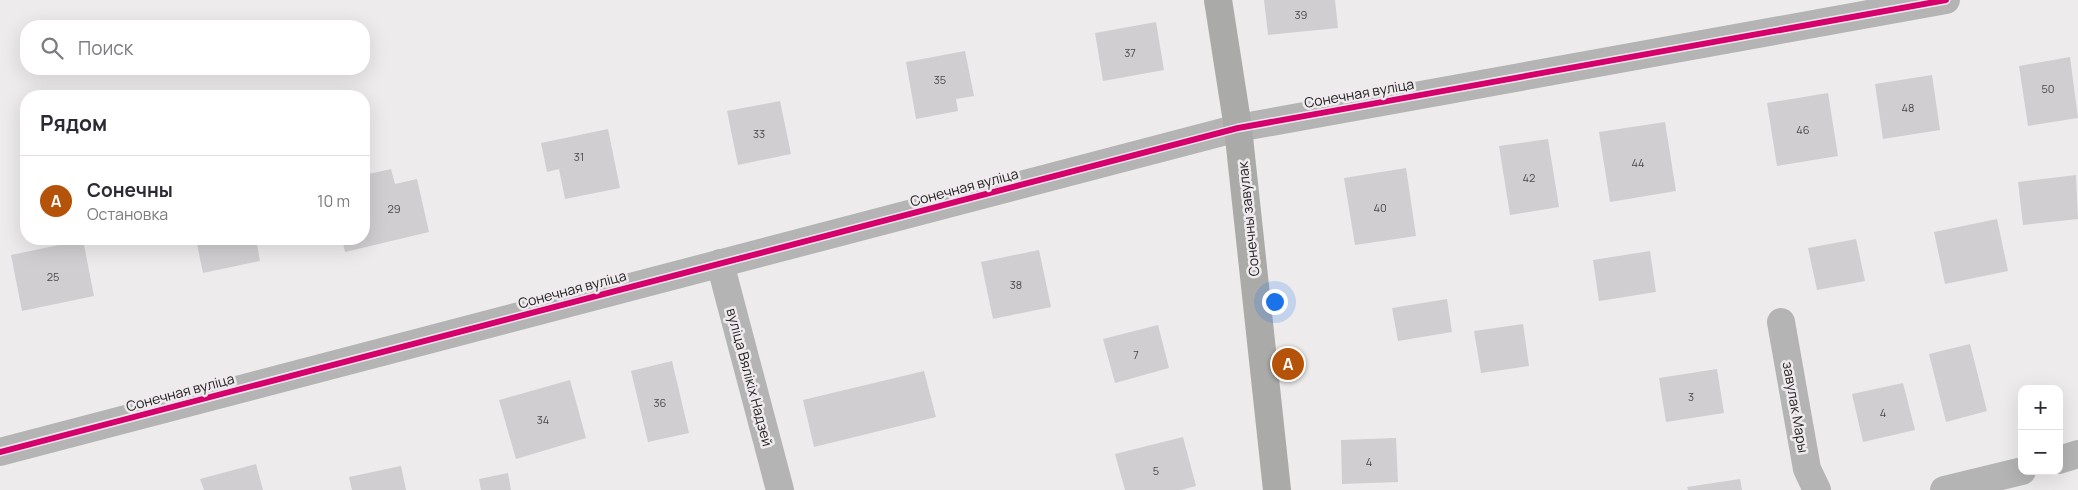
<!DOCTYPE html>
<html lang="ru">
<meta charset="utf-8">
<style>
:root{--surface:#fff;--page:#f2f2f3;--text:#2b2b33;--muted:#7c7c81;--line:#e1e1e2;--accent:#b45309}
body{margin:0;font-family:Manrope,sans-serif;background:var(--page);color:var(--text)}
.controls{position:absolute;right:15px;bottom:15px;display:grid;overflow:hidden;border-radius:10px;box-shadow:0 5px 20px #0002}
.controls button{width:45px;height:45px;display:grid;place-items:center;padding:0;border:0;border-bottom:1px solid var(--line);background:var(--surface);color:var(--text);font:25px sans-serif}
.you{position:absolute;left:1274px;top:301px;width:18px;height:18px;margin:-12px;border:4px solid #fff;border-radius:50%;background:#1a73e8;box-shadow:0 0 0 8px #1a73e833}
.badge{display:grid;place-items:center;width:32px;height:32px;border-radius:50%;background:var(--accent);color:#fff;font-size:16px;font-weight:700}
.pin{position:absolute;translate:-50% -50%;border:2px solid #fff;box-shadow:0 1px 5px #0006}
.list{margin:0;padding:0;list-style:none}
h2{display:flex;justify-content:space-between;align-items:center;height:65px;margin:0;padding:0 20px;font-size:21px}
h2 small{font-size:16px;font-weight:400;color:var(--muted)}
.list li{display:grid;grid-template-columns:32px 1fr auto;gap:15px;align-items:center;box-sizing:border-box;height:90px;padding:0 20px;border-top:1px solid var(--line)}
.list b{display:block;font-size:19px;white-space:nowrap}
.list p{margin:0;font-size:16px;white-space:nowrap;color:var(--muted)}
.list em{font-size:16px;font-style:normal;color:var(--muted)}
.icon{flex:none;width:28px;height:28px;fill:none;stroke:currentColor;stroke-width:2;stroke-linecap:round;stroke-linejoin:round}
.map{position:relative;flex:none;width:2078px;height:490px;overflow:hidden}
.search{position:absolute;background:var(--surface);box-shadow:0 5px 20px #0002;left:20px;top:20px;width:350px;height:55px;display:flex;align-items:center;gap:12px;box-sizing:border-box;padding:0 18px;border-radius:20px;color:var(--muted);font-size:19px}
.panel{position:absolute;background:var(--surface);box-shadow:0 5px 20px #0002;left:20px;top:90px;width:350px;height:155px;border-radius:20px}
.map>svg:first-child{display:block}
.building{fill:#d0ced0}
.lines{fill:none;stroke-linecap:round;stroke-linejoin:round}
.street{stroke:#b4b4b4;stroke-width:28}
.secondary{stroke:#aaaaa9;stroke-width:28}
.cycleway-casing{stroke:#efeaed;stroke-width:9}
.cycleway{stroke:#d6006c;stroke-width:6}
.labels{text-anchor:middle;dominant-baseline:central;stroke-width:5;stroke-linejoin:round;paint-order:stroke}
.number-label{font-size:11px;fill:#4a484a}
.street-label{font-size:14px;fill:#1e1c1d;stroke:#efeaed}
</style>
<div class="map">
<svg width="2078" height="490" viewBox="0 0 2078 490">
<rect width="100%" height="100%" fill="#eeebed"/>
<g class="building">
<path d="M1264 0H1335L1338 28 1268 35Z"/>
<path d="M1156 22 1164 70 1103 81 1095 33Z"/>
<path d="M965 51 974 96 956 99 958 111 916 119 906 62Z"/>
<path d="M2070 57 2078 118 2028 126 2019 66Z"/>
<path d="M1932 75 1940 130 1883 139 1875 84Z"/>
<path d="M1828 93 1838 156 1777 166 1767 103Z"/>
<path d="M780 101 791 154 738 165 727 111Z"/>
<path d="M1665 122 1676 191 1610 202 1599 132Z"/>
<path d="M608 129 620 188 565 199 559 169 547 172 541 143Z"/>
<path d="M1548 139 1559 207 1510 215 1499 146Z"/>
<path d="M1406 168 1416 236 1355 245 1344 178Z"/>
<path d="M391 169 395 184 417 179 429 232 345 252 342 239H364V175Z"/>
<path d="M2076 175 2078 219 2023 225 2018 182Z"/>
<path d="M1997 219 2008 271 1945 284 1934 232Z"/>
<path d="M196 239H256L260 261 203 273Z"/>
<path d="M1856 239 1865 281 1817 290 1808 248Z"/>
<path d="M83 240 94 296 22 311 11 255Z"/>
<path d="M1039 250 1051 307 993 319 981 262Z"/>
<path d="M1650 251 1656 292 1599 301 1593 260Z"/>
<path d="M1447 299 1452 332 1398 341 1392 308Z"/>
<path d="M1523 324 1529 366 1481 373 1474 331Z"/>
<path d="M1158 325 1169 368 1115 383 1103 339Z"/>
<path d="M1970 344 1987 411 1946 422 1929 354Z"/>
<path d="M672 361 689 433 648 442 631 371Z"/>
<path d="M1717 369 1724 413 1666 422 1659 378Z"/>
<path d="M924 371 936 417 814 447 803 400Z"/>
<path d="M570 380 586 438 516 459 499 400Z"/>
<path d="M1903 383 1915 430 1863 442 1852 394Z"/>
<path d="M1183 437 1196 486 1181 490H1125L1115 454Z"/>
<path d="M1396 438 1398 482 1342 484 1341 440Z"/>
<path d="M256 464 263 490H204L200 479Z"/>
<path d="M401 466 406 490H352L349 477Z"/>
<path d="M508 473 511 490H481L479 479Z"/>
<path d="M1740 479 1742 490H1688L1687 487Z"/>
</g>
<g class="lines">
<g class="street">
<path d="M720 263 780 490"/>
<path d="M1781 322 1807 469 1817 490"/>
<path d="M0 452 1238 128 1946 0"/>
<path d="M2059 460 2078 454"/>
<path d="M1944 490 2022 471"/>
</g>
<path class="secondary" d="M1218 0 1238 128 1277 490"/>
<defs>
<path id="cycleway" d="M0 452 1238 128 1946 0"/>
</defs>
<use href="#cycleway" class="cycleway-casing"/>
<use href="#cycleway" class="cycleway"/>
</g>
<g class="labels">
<g class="number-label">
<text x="1301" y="14">39</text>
<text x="1130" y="52">37</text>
<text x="940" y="79">35</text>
<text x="2048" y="88">50</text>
<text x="1908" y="107">48</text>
<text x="1803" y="129">46</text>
<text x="759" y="133">33</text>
<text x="579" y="156">31</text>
<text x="1638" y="162">44</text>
<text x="1529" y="177">42</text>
<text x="1380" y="207">40</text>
<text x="394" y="208">29</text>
<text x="53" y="276">25</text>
<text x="1016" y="284">38</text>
<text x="1136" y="354">7</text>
<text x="1691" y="396">3</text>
<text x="660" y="402">36</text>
<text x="1883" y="412">4</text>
<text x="543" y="419">34</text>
<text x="1369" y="461">4</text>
<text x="1156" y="470">5</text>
</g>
<g class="street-label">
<text transform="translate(1359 93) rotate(-10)">Сонечная вуліца</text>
<text transform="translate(964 187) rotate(-15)">Сонечная вуліца</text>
<text transform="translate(1248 219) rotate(-96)">Сонечны завулак</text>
<text transform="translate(572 289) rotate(-15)">Сонечная вуліца</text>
<text transform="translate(750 377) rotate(75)">вуліца Вялікіх Надзей</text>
<text transform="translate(180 392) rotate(-15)">Сонечная вуліца</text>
<text transform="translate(1796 407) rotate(80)">завулак Мары</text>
</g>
</g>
</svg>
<div class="controls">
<button>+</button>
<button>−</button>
</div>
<div class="you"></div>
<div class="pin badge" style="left:1288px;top:364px">A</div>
<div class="search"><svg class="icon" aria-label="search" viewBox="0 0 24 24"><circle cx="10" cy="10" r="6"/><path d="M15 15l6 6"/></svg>Поиск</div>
<section class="panel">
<h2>Рядом<small></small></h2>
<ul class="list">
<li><span class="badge">A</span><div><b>Сонечны</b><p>Остановка</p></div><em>10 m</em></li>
</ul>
</section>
</div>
